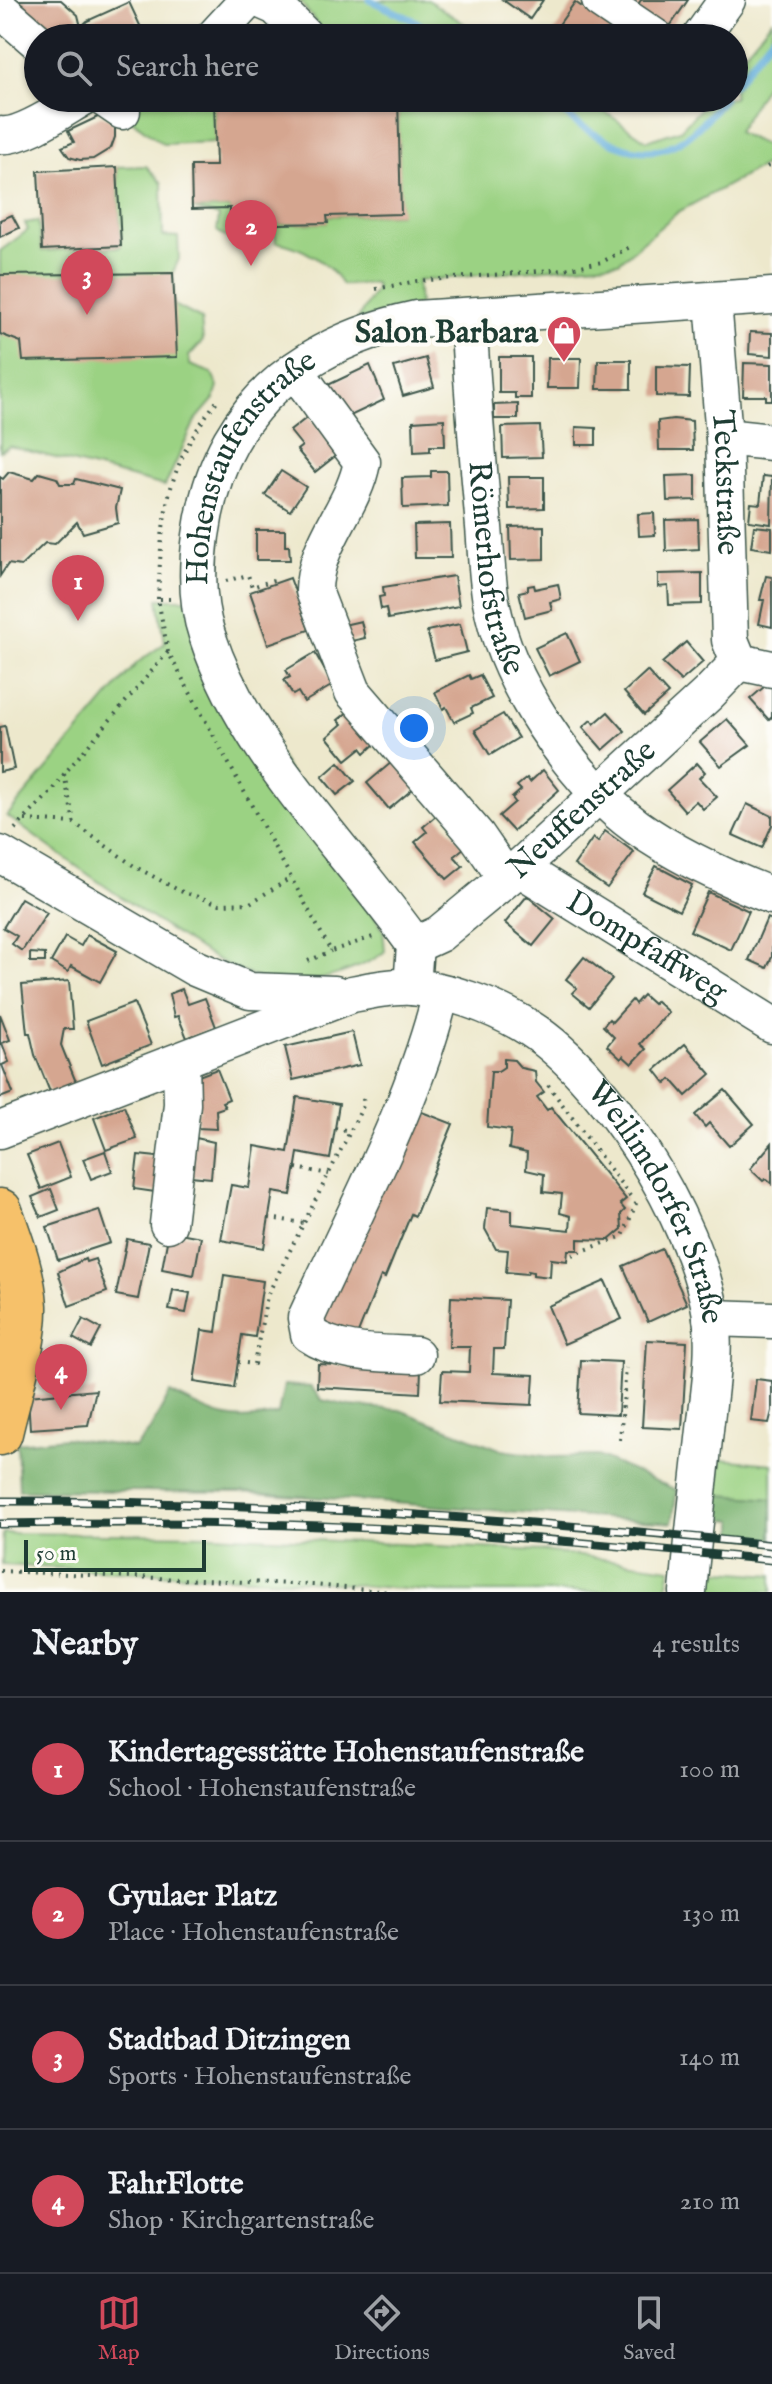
<!DOCTYPE html>
<meta charset="utf-8">
<style>
:root{--surface:#171b24;--page:#20242c;--text:#f1f3f6;--muted:#9ea1a6;--line:#363941;--accent:#d1495b}
body{margin:0;font-family:"IM FELL English",serif;background:var(--page);color:var(--text)}
.scale{position:absolute;left:24px;bottom:20px;width:182px;box-sizing:border-box;padding-left:8px;border:4px solid #1f3d34;border-top:0;font-size:22px;line-height:28px;white-space:nowrap;color:#1f3d34;-webkit-text-stroke:6px #fdfcf7;paint-order:stroke}
.you{position:absolute;left:414px;top:728px;width:28px;height:28px;margin:-20px;border:6px solid #fff;border-radius:50%;background:#1a73e8;box-shadow:0 0 0 12px #1a73e833}
.badge{display:grid;place-items:center;width:52px;height:52px;border-radius:50%;background:var(--accent);color:#fff;font-size:26px;font-weight:700}
.pin{position:absolute;translate:-50% -66px;filter:drop-shadow(0 2px 4px #0008)}
.pin::after{content:'';position:absolute;top:42px;width:28px;height:24px;background:inherit;clip-path:polygon(0 0,100% 0,50% 100%)}
.list{margin:0;padding:0;list-style:none}
h2{display:flex;justify-content:space-between;align-items:center;height:104px;margin:0;padding:0 32px;font-size:34px}
h2 small{font-size:26px;font-weight:400;color:var(--muted)}
.list li{display:grid;grid-template-columns:52px 1fr auto;gap:24px;align-items:center;box-sizing:border-box;height:144px;padding:0 32px;border-top:2px solid var(--line)}
.list b{display:block;font-size:30px;white-space:nowrap}
.list p{margin:0;font-size:26px;white-space:nowrap;color:var(--muted)}
.list em{font-size:26px;font-style:normal;color:var(--muted)}
.icon{flex:none;width:44px;height:44px;fill:none;stroke:currentColor;stroke-width:2;stroke-linecap:round;stroke-linejoin:round}
.map{position:relative;flex:none;width:772px;height:1592px;overflow:hidden}
.search{position:absolute;background:var(--surface);box-shadow:0 2px 6px #0004;left:24px;right:24px;top:24px;height:88px;display:flex;align-items:center;gap:20px;box-sizing:border-box;padding:0 28px;border-radius:44px;color:var(--muted);font-size:30px}
.sheet{height:680px;background:var(--surface)}
nav{display:flex;justify-content:space-around;align-items:center;box-sizing:border-box;height:112px;border-top:2px solid var(--line);background:var(--surface);font-size:22px;color:var(--muted)}
nav a{display:grid;justify-items:center;gap:4px}
nav .on{color:var(--accent)}
.map>svg:first-child{display:block}
.green{fill:#9bd283;stroke:#5d885c;stroke-width:2}
.forest{fill:#7cb471;stroke:#4e7852;stroke-width:2}
.lines{fill:none;stroke-linecap:round;stroke-linejoin:round}
.stream{stroke:#62adda;stroke-width:7}
.building{fill:#d5a690}
.minor-casing{stroke:#3e574b;stroke-width:39}
.major-casing{stroke:#3e574b;stroke-width:47}
.path{stroke:#3e574b;stroke-width:4;stroke-dasharray:2 6;stroke-linecap:butt}
.minor{stroke:#fff;stroke-width:36}
.major{stroke:#f6c16b;stroke-width:44}
.rail-casing{stroke:#1f3d34;stroke-width:9}
.rail{stroke:#fdfcf7;stroke-width:6;stroke-dasharray:18;stroke-linecap:butt}
.labels{text-anchor:middle;dominant-baseline:central;stroke-width:8;stroke-linejoin:round;paint-order:stroke}
.poi-label{font-size:32px;font-weight:bold;fill:#1f3d34;stroke:#fdfcf7;text-anchor:end}
.street-label{font-size:32px;fill:#1f3d34;stroke:#fdfcf7}
</style>
<div class="map">
<svg width="772" height="1592" viewBox="0 0 772 1592">
<rect width="100%" height="100%" fill="#fdfcf7"/>
<filter id="ink" filterUnits="userSpaceOnUse"><feTurbulence type="fractalNoise" baseFrequency=".0125" numOctaves="2"/><feDisplacementMap in="SourceGraphic" scale="16" xChannelSelector="R" yChannelSelector="G"/><feConvolveMatrix kernelMatrix="1 2 1 2 8 2 1 2 1" color-interpolation-filters="sRGB"/></filter>
<filter id="wash" filterUnits="userSpaceOnUse"><feTurbulence type="fractalNoise" baseFrequency=".006" numOctaves="4" result="noise"/><feDisplacementMap in="SourceGraphic" scale="32" xChannelSelector="R" yChannelSelector="G"/><feGaussianBlur stdDeviation="1.8" result="paint"/><feColorMatrix in="noise" values="0 0 0 0 0 0 0 0 0 0 0 0 0 0 0 0 0 1.4 0 .05"/><feComposite in="paint" operator="in"/></filter>
<g filter="url(#wash)">
<rect width="100%" height="100%" fill="#ede8cc"/>
<g class="green">
<path d="M299 0H428L486 38H328Z"/>
<path d="M772 20V75L737 132 772 149V161L678 212 619 262 417 281 419 305 357 320 376 289 375 283 342 285C329 262 301 246 276 242L274 224 327 223V216L400 214 398 98H585L647 141 680 130 711 98H734V65Z"/>
<path d="M103 98H214L215 142 163 144Z"/>
<path d="M146 166 162 183 163 236 178 237 179 259 173 272 174 305 201 319 203 341 189 356 190 365 212 373 218 387 214 399 195 421 165 486 9 446 0 451V251L28 230 25 223 38 221 42 251 121 247 117 167Z"/>
<path d="M230 208 231 225H259L260 244H236L217 231 219 216 192 209Z"/>
<path d="M158 599H186L383 930 385 951C368 968 301 989 276 983 228 972 188 942 147 915 100 883 53 850 7 816L137 663 165 643Z"/>
<path d="M721 1459 772 1464V1499L717 1495Z"/>
<path d="M3 1533 213 1535 543 1551 671 1568 666 1592H440L307 1581 2 1565Z"/>
<path d="M709 1570 772 1575V1592H707Z"/>
</g>
<g class="forest">
<path d="M284 1385 311 1387 322 1400 349 1406 400 1410 502 1450 552 1457 598 1456 677 1490 672 1523 240 1492 19 1490 17 1443 66 1438 135 1448 150 1430 170 1393C213 1414 229 1426 278 1414Z"/>
<path d="M709 1494 772 1499V1539L734 1535V1520L710 1518Z"/>
</g>
<g class="lines">
<g class="stream">
<path d="M370 0 415 21 440 38"/>
<path d="M734 85 772 37"/>
<path d="M548 98C559 107 569 119 581 126 647 168 679 156 724 98"/>
</g>
</g>
<g id="blocks">
<g class="building">
<path d="M18 0H61L78 15 81 27 87 21 129 2 144 34 135 38H72L65 29 57 38H42L9 9Z"/>
<path d="M503 0H543L530 19Z"/>
<path d="M641 0H688L664 35 632 13Z"/>
<path d="M575 2 626 38H560L553 33Z"/>
<path d="M214 98H398L401 214 327 216 328 223 230 225V208L192 209 191 166H216Z"/>
<path d="M102 115 112 122 115 128V137L111 148 93 159 80 160 69 157 62 147 74 142 68 131Z"/>
<path d="M117 167 121 246 42 250 38 171Z"/>
<path d="M12 215 19 228 0 237V220Z"/>
<path d="M173 273 177 357 23 361 21 342 0 334V275Z"/>
<path d="M750 332 772 333V356L749 354Z"/>
<path d="M499 357H531V398H515V393H499Z"/>
<path d="M426 358 434 387 403 396 394 367Z"/>
<path d="M548 358H581L580 388H547Z"/>
<path d="M598 360H631V389H597Z"/>
<path d="M744 363 772 364V400H766V396H743Z"/>
<path d="M370 365 384 400 348 417 326 386Z"/>
<path d="M656 366 690 367 689 397 656 396Z"/>
<path d="M518 404V419H494V405Z"/>
<path d="M309 416 339 453 315 472 297 450 302 446 290 431Z"/>
<path d="M444 419 445 446H430V451L414 452 413 421Z"/>
<path d="M673 419 692 421 693 450H659L658 421Z"/>
<path d="M540 426 542 457 503 458 502 427Z"/>
<path d="M576 427 596 428V445H576Z"/>
<path d="M281 471 306 487 290 511 265 495Z"/>
<path d="M431 471H447L448 506 403 508 402 478 431 477Z"/>
<path d="M9 472 34 479 39 473 57 478 60 484H74L76 479 120 490 116 508 118 523 83 533 77 522 55 544 45 543 21 566 8 564 0 576V477L3 479Z"/>
<path d="M696 475V500L667 501 666 476Z"/>
<path d="M763 476 772 477 771 524 749 521 751 503 760 504Z"/>
<path d="M508 477H544V508L509 509Z"/>
<path d="M654 513 655 535 639 536 638 514Z"/>
<path d="M698 519 699 549 666 551 665 520Z"/>
<path d="M450 524 451 558H415L414 525Z"/>
<path d="M544 526V559L511 560 510 527Z"/>
<path d="M754 526 772 528V550L751 547Z"/>
<path d="M256 530H285V546H289L290 560H256Z"/>
<path d="M702 573V604L669 605 668 586 658 587V574Z"/>
<path d="M454 576 459 606 388 619 386 608 381 609 379 597 384 596 383 587Z"/>
<path d="M766 576 772 577V627L759 624 764 600H760Z"/>
<path d="M290 578 309 630 268 644 250 592Z"/>
<path d="M558 584 561 599 550 602 552 610 525 617 519 592 528 590V586L534 585 535 589Z"/>
<path d="M361 621 365 638 343 643 339 626Z"/>
<path d="M460 624 467 652 435 660 427 631Z"/>
<path d="M567 633 580 661 549 676 535 648Z"/>
<path d="M686 642 703 662 681 681 662 663Z"/>
<path d="M315 653 333 685 304 702 298 692 293 695 284 680 290 677 286 670Z"/>
<path d="M647 671 668 694 644 715 624 692Z"/>
<path d="M469 675 471 679 480 675 492 698 471 708 473 713 454 722 446 707 443 709 435 692Z"/>
<path d="M772 680V717L769 720 750 699Z"/>
<path d="M349 711 376 743 365 753 361 748 346 760 327 737 342 724 338 720Z"/>
<path d="M608 712 625 731 603 750 583 727 591 720 594 724Z"/>
<path d="M503 714 518 738 490 755 475 730Z"/>
<path d="M727 719 750 745 721 766 700 742Z"/>
<path d="M5 726 14 769 0 772V727Z"/>
<path d="M399 756 414 788 389 809 367 783Z"/>
<path d="M339 762 355 781 337 795 322 777Z"/>
<path d="M697 763 705 772 699 778 717 797 703 809 696 801 685 811 667 790Z"/>
<path d="M543 770 559 790 513 831 499 816 515 802 512 798 521 790 517 786 527 778 530 782Z"/>
<path d="M747 804 772 816V825L762 848 733 835Z"/>
<path d="M437 815 465 847 454 856 463 866 447 879 415 842 427 832 423 827Z"/>
<path d="M605 831 634 852 607 888 574 865 593 838 598 842Z"/>
<path d="M656 866 692 885 679 911 642 892Z"/>
<path d="M708 892 749 911 731 950 690 931Z"/>
<path d="M527 896 555 919 533 946 505 923Z"/>
<path d="M21 898 47 913 22 951 12 944 17 936 3 928Z"/>
<path d="M767 918 772 920V957L767 968 749 960Z"/>
<path d="M87 935 117 951 100 982 71 966 68 972 51 962 65 937 81 946Z"/>
<path d="M30 953 45 954V962H30Z"/>
<path d="M584 957 612 979 589 1007 572 993 577 988 566 979Z"/>
<path d="M69 981 73 1029H64L61 1045 78 1087 52 1097 35 1055 30 1033H27L22 985Z"/>
<path d="M182 989 188 1004 205 998 216 1027 187 1038 178 1016 174 1017 169 994Z"/>
<path d="M643 995 653 1004 656 1001 668 1012 640 1044 646 1049 632 1064 623 1056 621 1059 607 1046 614 1037 603 1026 609 1019 612 1022 632 1000 635 1004Z"/>
<path d="M134 1003 151 1045 102 1064 86 1021Z"/>
<path d="M0 1014 10 1040 2 1043 9 1062 2 1065 13 1093 0 1098Z"/>
<path d="M352 1032 360 1065 293 1080 285 1047Z"/>
<path d="M685 1044 711 1074 686 1096 671 1079 666 1084 655 1070Z"/>
<path d="M504 1059 514 1060 521 1068 535 1071 536 1082 544 1092 537 1097 547 1110 551 1107 626 1199 620 1204 625 1210 621 1214 622 1229 609 1240 578 1239V1250H568L567 1261 551 1259 550 1277 533 1275V1272L528 1271 527 1274 506 1272 508 1250 496 1249 485 1229 487 1208 512 1210V1224L570 1230 571 1216 560 1213 562 1194 543 1192 544 1174 526 1170 527 1153 509 1149 511 1130 487 1127 491 1071H498L504 1067Z"/>
<path d="M217 1069 229 1099 222 1102 225 1107 216 1110 217 1129 197 1128V1112L200 1111 188 1080Z"/>
<path d="M725 1090 754 1124 729 1146 709 1123 705 1127 695 1115Z"/>
<path d="M297 1097 339 1104 330 1159 298 1153 291 1195 273 1192 264 1248 221 1240 231 1185 249 1188 255 1146 288 1152Z"/>
<path d="M124 1106 137 1139 106 1150 94 1118Z"/>
<path d="M414 1109 453 1124 415 1216 411 1214 385 1278 381 1276 356 1338 317 1322Z"/>
<path d="M196 1138 214 1142 211 1178 180 1175 183 1139 196 1141Z"/>
<path d="M58 1143 71 1177 41 1189 27 1155Z"/>
<path d="M772 1143V1184L766 1179 763 1181 750 1169Z"/>
<path d="M105 1151 112 1171 91 1179 83 1159Z"/>
<path d="M138 1155 166 1158 162 1193 134 1189Z"/>
<path d="M51 1189 59 1210 41 1217 32 1197Z"/>
<path d="M99 1210 110 1243 58 1260 47 1227Z"/>
<path d="M169 1231 201 1237 194 1275 162 1269Z"/>
<path d="M127 1239 149 1243 138 1299 116 1295Z"/>
<path d="M662 1249 687 1304 648 1322 623 1266Z"/>
<path d="M85 1259 86 1262 95 1259 107 1292 69 1306 58 1272Z"/>
<path d="M224 1275 263 1281 255 1337 242 1335 234 1388 194 1382 202 1330 216 1332Z"/>
<path d="M605 1281 622 1319 564 1344 548 1306Z"/>
<path d="M173 1290 190 1293 186 1313 169 1310Z"/>
<path d="M451 1297 507 1300 504 1349H494L493 1373 534 1375 532 1405 440 1401 442 1371 469 1372 470 1347H449Z"/>
<path d="M83 1319 101 1329 91 1348 73 1338Z"/>
<path d="M647 1340 687 1342 682 1429 642 1427Z"/>
<path d="M581 1360 621 1362 618 1415 578 1413Z"/>
<path d="M318 1364 421 1370 420 1393 317 1387Z"/>
<path d="M756 1379 772 1381V1411L769 1423 751 1421Z"/>
<path d="M96 1390 88 1425 30 1429 28 1396Z"/>
</g>
</g>
</g>
<g filter="url(#ink)">
<use href="#blocks" fill-opacity="0" stroke="#3e574b" stroke-width="2"/>
<g class="lines">
<defs>
<g id="minor">
<path d="M260 0 276 7 304 35"/>
<path d="M600 0 656 38"/>
<path d="M0 9 38 42"/>
<path d="M213 38 248 0"/>
<path d="M700 38 727 0"/>
<path d="M103 98 122 111"/>
<path d="M0 135C22 138 63 109 82 98"/>
<path id="s1" d="M713 301 724 437 730 640 739 662"/>
<path id="s2" d="M468 316C472 383 477 449 483 516 486 544 486 573 491 601 505 680 572 780 637 827 677 856 726 878 772 896"/>
<path d="M295 370 362 462C354 507 314 544 314 591L353 692 477 836 506 878"/>
<path d="M724 437 772 442"/>
<path d="M739 662 772 669"/>
<path d="M0 854 195 968 250 991 335 994"/>
<path id="s3" d="M519 868 772 1025"/>
<path id="s4" d="M415 945 439 934 519 868 708 694 739 662"/>
<path id="s5" d="M412 987 415 945C344 845 246 754 207 635 188 578 202 492 231 441 270 371 341 335 416 319L772 296"/>
<path id="s6" d="M0 1130 352 994C372 990 392 986 412 987 448 990 490 1005 521 1023 605 1071 696 1220 711 1315 716 1352 709 1392 705 1430 699 1484 693 1538 688 1592"/>
<path d="M168 1224 182 1104 181 1061"/>
<path d="M711 1318 772 1320"/>
<path d="M416 1355C381 1353 339 1355 309 1334L306 1318C353 1215 415 1102 441 993"/>
</g>
<path id="major" d="M0 1211C11 1242 23 1273 25 1306 26 1342 8 1397 0 1433"/>
</defs>
<use href="#minor" class="minor-casing"/>
<use href="#major" class="major-casing"/>
<g class="path">
<path d="M767 167 772 164"/>
<path d="M376 289 417 281 564 269 602 262 630 247"/>
<path d="M226 581 248 575 252 587 274 580"/>
<path d="M158 599C162 517 164 469 217 401"/>
<path d="M170 599H158L168 652 331 951 373 937"/>
<path d="M64 774 74 822"/>
<path d="M25 820 74 823 134 866 180 891 220 904 250 903 289 879"/>
<path d="M15 829 54 789 64 774 168 652"/>
<path d="M308 961 331 951"/>
<path d="M548 1085 633 1200"/>
<path d="M335 1128 350 1131"/>
<path d="M296 1168 329 1174"/>
<path d="M269 1218 304 1223"/>
<path d="M572 1255 623 1236 637 1201"/>
<path d="M238 1362 254 1364 267 1296 364 1104 362 1093"/>
<path d="M620 1440 626 1368"/>
<path d="M0 1571 314 1585 390 1592"/>
</g>
<use href="#minor" class="minor"/>
<use href="#major" class="major"/>
<defs>
<g id="rail">
<path d="M0 1501C258 1501 516 1518 772 1545"/>
<path d="M0 1524C130 1522 260 1522 390 1529 517 1536 645 1548 772 1560"/>
</g>
</defs>
<use href="#rail" class="rail-casing"/>
<use href="#rail" class="rail"/>
</g>
</g>
<defs>
<symbol id="shop-pin" viewBox="-11 -11 22 30"><path d="M0 17L-7.5 6A9.5 9.5 0 1 1 7.5 6Z" fill="#d1495b" stroke="#fdfcf7"/><path d="M-5-2.5h2.3a2.7 3.5 0 0 1 5.4 0H5L5.5 6h-11ZM-1.5-2.5h3a1.5 2.3 0 0 0-3 0Z" fill="#fff"/></symbol>
</defs>
<g fill-rule="evenodd">
<use href="#shop-pin" x="544" y="313" width="40" height="54"/>
</g>
<g class="labels">
<g class="poi-label">
<text x="538" y="333">Salon Barbara</text>
</g>
<g class="street-label">
<text stroke="none"><textPath href="#s5" startOffset="602">Hohenstaufenstraße</textPath></text>
<text stroke="none"><textPath href="#s1" startOffset="182">Teckstraße</textPath></text>
<text stroke="none"><textPath href="#s2" startOffset="254">Römerhofstraße</textPath></text>
<text stroke="none"><textPath href="#s4" startOffset="216">Neuffenstraße</textPath></text>
<text stroke="none"><textPath href="#s3" startOffset="150">Dompfaffweg</textPath></text>
<text stroke="none"><textPath href="#s6" startOffset="784">Weilimdorfer Straße</textPath></text>
</g>
</g>
</svg>
<div class="scale">50 m</div>
<div class="you"></div>
<div class="pin badge" style="left:78px;top:621px">1</div>
<div class="pin badge" style="left:251px;top:266px">2</div>
<div class="pin badge" style="left:87px;top:315px">3</div>
<div class="pin badge" style="left:61px;top:1410px">4</div>
<div class="search"><svg class="icon" aria-label="search" viewBox="0 0 24 24"><circle cx="10" cy="10" r="6"/><path d="M15 15l6 6"/></svg>Search here</div>
</div>
<section class="sheet">
<h2>Nearby<small>4 results</small></h2>
<ul class="list">
<li><span class="badge">1</span><div><b>Kindertagesstätte Hohenstaufenstraße</b><p>School · Hohenstaufenstraße</p></div><em>100 m</em></li>
<li><span class="badge">2</span><div><b>Gyulaer Platz</b><p>Place · Hohenstaufenstraße</p></div><em>130 m</em></li>
<li><span class="badge">3</span><div><b>Stadtbad Ditzingen</b><p>Sports · Hohenstaufenstraße</p></div><em>140 m</em></li>
<li><span class="badge">4</span><div><b>FahrFlotte</b><p>Shop · Kirchgartenstraße</p></div><em>210 m</em></li>
</ul>
</section>
<nav>
<a class="on"><svg class="icon" aria-label="map" viewBox="0 0 24 24"><path d="M3 6l6-2 6 2 6-2v14l-6 2-6-2-6 2zM9 4v14M15 6v14"/></svg>Map</a>
<a><svg class="icon" aria-label="directions" viewBox="0 0 24 24"><path d="M12 3l9 9-9 9-9-9zM9 14v-3h6M13 9l2 2-2 2"/></svg>Directions</a>
<a><svg class="icon" aria-label="saved" viewBox="0 0 24 24"><path d="M7 4h10v16l-5-4-5 4z"/></svg>Saved</a>
</nav>
